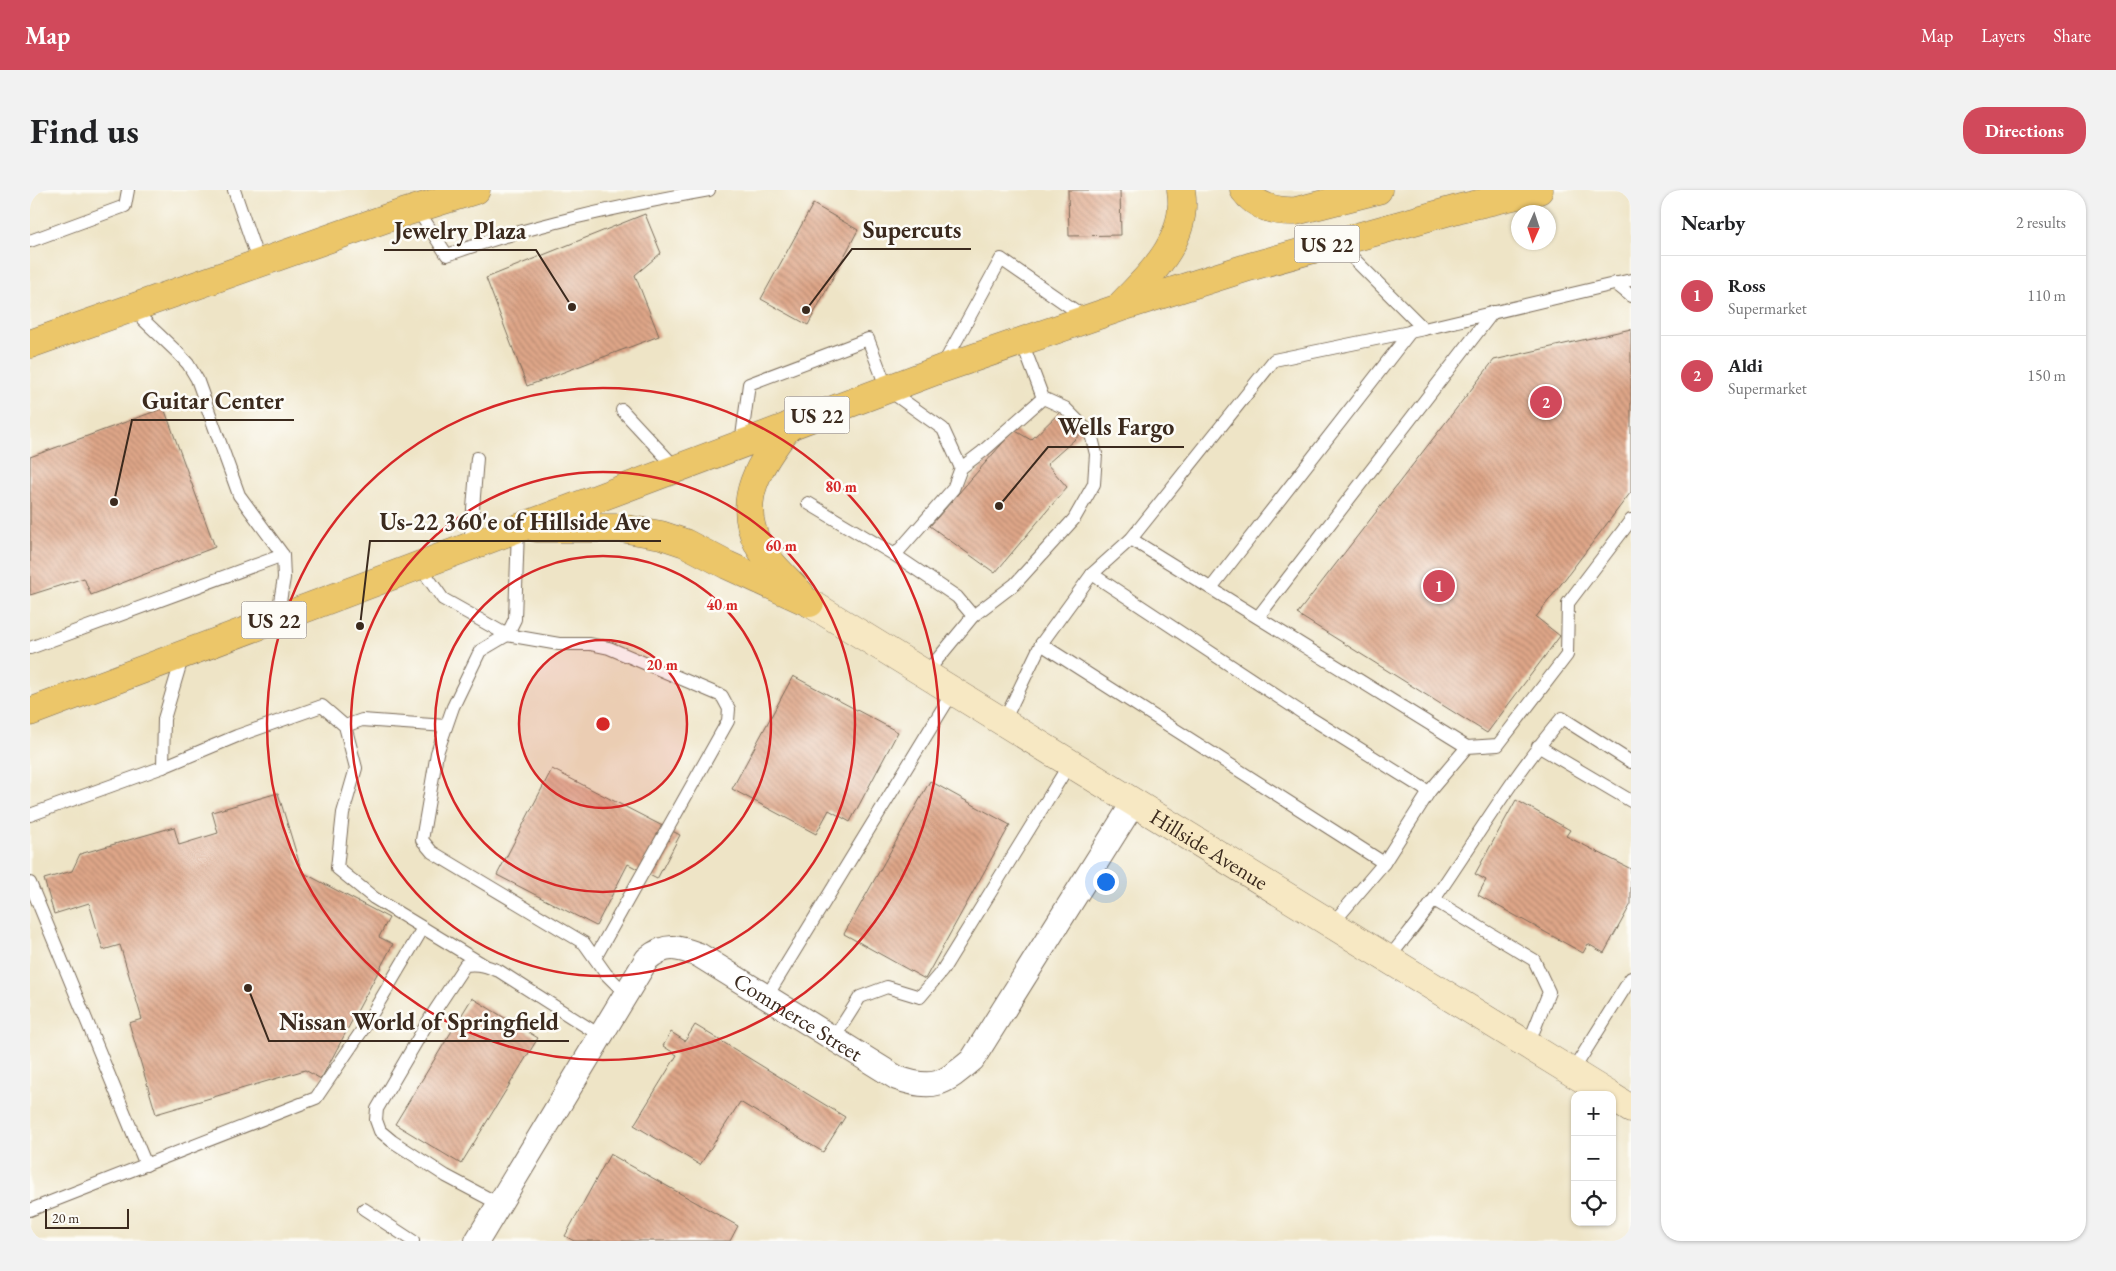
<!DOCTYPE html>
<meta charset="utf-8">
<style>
:root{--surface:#fff;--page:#f2f2f2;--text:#202124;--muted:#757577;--line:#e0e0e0;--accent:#d1495b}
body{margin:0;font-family:"EB Garamond",serif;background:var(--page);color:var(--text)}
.controls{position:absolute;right:15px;bottom:15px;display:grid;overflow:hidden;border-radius:10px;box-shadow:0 1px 4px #0004}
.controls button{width:45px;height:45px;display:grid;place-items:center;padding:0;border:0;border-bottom:1px solid var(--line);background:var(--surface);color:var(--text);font:25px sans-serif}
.compass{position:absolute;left:1481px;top:15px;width:45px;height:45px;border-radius:50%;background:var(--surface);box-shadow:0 1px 4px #0004;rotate:183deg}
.scale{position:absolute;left:15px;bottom:12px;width:84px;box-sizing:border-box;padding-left:5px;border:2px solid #3b2a1e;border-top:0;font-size:14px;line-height:18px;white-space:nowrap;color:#3b2a1e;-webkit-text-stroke:4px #fdfcf7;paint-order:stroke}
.you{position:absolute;left:1075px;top:691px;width:18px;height:18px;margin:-12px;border:4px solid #fff;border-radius:50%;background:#1a73e8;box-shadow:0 0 0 8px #1a73e833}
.badge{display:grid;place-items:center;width:32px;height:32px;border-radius:50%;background:var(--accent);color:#fff;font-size:16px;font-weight:700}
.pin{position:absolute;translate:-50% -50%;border:2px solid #fff;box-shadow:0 1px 5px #0006}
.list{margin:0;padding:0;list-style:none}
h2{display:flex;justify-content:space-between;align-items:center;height:65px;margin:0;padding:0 20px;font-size:21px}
h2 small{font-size:16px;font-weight:400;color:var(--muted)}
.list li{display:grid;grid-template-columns:32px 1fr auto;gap:15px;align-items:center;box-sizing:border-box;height:80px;padding:0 20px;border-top:1px solid var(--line)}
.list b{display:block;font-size:19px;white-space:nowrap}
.list p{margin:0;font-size:16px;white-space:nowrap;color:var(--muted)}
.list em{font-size:16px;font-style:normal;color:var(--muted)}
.icon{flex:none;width:28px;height:28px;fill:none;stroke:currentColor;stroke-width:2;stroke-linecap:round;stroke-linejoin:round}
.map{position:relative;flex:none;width:1601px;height:1051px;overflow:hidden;border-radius:20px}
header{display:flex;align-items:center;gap:30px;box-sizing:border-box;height:70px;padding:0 25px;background:var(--accent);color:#fff}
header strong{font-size:24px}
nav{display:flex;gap:28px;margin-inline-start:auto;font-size:18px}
.intro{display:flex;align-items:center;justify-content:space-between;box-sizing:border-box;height:120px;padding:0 30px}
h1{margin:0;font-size:35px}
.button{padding:12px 22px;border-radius:20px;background:var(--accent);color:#fff;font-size:18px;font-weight:700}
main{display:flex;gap:30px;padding:0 30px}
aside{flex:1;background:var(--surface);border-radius:20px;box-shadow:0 1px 4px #0004}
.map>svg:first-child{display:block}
.building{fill:url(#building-back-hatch)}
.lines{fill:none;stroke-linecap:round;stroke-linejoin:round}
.lane-casing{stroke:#7a6b59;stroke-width:14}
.street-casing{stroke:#7a6b59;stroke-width:26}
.secondary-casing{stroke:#7a6b59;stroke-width:29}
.highway-casing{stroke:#7a6b59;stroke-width:29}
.lane{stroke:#fff;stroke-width:12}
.street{stroke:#fff;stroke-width:24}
.secondary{stroke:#f7e8c3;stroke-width:28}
.highway{stroke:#ecc669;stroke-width:28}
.ring{fill:none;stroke:#d62828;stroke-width:2.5}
.labels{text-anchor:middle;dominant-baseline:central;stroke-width:5;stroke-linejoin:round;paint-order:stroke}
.shield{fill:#fdfcf7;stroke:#75695f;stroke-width:1}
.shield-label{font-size:21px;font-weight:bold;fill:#3b2a1e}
.street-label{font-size:22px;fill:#3b2a1e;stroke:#fdfcf7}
.centre{fill:#d62828;stroke:#fdfcf7;stroke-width:2.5}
.ring-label{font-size:15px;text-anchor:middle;font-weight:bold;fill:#d62828;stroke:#fdfcf7;stroke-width:5;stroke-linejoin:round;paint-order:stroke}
.leader{fill:none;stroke:#3b2a1e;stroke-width:2}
.callout-dot{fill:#3b2a1e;stroke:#fdfcf7;stroke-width:2}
.callout-label{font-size:24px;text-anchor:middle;font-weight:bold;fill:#3b2a1e;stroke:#fdfcf7;stroke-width:5;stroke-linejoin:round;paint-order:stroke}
</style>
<header>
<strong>Map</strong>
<nav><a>Map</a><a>Layers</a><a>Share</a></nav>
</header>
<div class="intro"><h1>Find us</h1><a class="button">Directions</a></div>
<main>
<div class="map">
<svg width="1601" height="1051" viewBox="0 0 1601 1051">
<defs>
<pattern id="building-back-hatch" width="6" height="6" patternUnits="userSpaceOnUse" patternTransform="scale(1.25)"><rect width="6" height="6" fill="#dea688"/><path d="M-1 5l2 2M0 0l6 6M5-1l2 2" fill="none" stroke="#b5876f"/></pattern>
</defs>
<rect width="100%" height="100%" fill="#fdfcf7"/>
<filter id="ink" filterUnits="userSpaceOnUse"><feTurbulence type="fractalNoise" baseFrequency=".02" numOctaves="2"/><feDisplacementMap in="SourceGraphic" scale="10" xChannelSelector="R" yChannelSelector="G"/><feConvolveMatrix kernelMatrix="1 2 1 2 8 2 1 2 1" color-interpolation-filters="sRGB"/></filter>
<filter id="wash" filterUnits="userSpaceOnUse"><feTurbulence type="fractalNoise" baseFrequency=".0096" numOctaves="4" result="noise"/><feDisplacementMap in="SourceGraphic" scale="20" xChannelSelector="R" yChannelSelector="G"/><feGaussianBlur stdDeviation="1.12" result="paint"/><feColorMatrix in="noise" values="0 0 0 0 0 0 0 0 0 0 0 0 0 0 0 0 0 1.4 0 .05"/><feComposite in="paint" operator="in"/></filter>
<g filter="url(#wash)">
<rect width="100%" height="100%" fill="#eee4c6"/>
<g id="blocks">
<g class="building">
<path d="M1038 0H1090L1091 45 1039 46Z"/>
<path d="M783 14 828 40 778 135 731 109Z"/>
<path d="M615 24 631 63 605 85 629 146 497 196 456 88Z"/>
<path d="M1601 139V302L1506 427 1530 446 1457 543 1267 424 1464 170Z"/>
<path d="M134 218 185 357 61 405 54 388 0 405V267Z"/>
<path d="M1030 222 1053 242 1017 274 1037 297 965 383 900 336 984 240 1001 250Z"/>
<path d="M763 486 868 542 820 632 799 620 786 644 702 599Z"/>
<path d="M522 579 650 645 627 689 598 674 566 736 467 685Z"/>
<path d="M900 591 980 635 895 789 814 744Z"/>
<path d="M248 603 272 682 359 728 349 747 363 754 291 889 275 880 126 924 99 833 112 829 90 755 73 760 59 713 24 724 14 689 42 681 50 664 144 637 149 655 188 643 182 622Z"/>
<path d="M1486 610 1540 640 1536 646 1601 679V714L1574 763 1558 754 1553 763 1448 705 1456 690 1445 684Z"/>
<path d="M442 808 508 848 431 974 365 934Z"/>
<path d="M665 835 815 927 793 962 710 912 670 975 604 935 647 865 633 856 641 842 655 851Z"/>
<path d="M580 964 708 1036 700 1051H544L535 1046Z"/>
</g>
</g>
</g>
<g filter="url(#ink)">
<use href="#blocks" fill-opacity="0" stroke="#7a6b59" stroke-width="1"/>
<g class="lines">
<defs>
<g id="lane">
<path d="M204 0 229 73"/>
<path d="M387 19 417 65C502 35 590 16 679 0"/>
<path d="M0 51 95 16 98 0"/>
<path d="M1585 93 1601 106"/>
<path d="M101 118 147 162 158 174 167 189 209 305 253 365 254 388 247 429"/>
<path d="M1394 139 1601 90"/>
<path d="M913 175 971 69 1056 128"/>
<path d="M592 220 646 278"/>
<path d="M711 254 719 194 838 149 857 199 913 239 931 278 923 299 865 365"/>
<path d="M931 278 952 262 1013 208"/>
<path d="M778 313 865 365 927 407 943 426 896 483"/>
<path d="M488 338 485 429 477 445 450 461 423 517 407 563 392 650 402 662 554 753 576 784 596 804"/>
<path d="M1101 349 1437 557"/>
<path d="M440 357 447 268"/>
<path d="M389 375 413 409 477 445 529 454H560L579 458 692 506 699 519 698 531 565 768"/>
<path d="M1062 384 1274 524 1399 602"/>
<path d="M1181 398 1381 141"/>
<path d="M943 426 985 394 1044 329 1064 294 1066 264 1061 244 1035 218 1013 208 992 152"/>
<path d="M1228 427 1463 122"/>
<path d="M1011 454 1354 673"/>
<path d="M0 458 253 365"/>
<path d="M974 531 1011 454 1062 384 1101 349 1244 170 1394 139 1307 52"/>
<path d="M315 536 332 530 416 536"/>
<path d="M1508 556 1601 611"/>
<path d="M133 577 134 529 153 465"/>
<path d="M0 625 133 577 207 546 292 516 315 536 326 578 313 623 307 678 344 708 454 775"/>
<path d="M0 693 116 975"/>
<path d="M1404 710 1504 770 1519 802 1498 855"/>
<path d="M1302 734 1354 673 1399 602 1437 557 1468 555 1537 465 1538 413 1601 330"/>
<path d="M1359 768C1374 748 1391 729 1405 708 1447 647 1484 584 1532 528L1601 572"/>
<path d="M737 806 924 500"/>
<path d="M804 848 830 807 857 797 890 807 912 781 1040 573"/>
<path d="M1542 882 1601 788"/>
<path d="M469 1014 416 986 362 951 350 941 346 930 347 919 402 825 435 775C448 773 457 776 469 781L571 846"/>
<path d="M334 1019 383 1051"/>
<path d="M0 1020 286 908 333 839 393 738"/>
</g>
<g id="street">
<path id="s1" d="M447 1051 617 769C636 753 648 757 669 765L867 888C903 901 914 894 942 870L1104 612"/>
</g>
<g id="secondary">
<path id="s2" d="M780 413 1579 905"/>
<path d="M1582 907 1601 919"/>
</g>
<g id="highway">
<path d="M1214 0C1226 17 1246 22 1266 21L1348 0"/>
<path d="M1091 115C1122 83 1159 49 1151 0"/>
<path d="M0 154 360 27 446 0"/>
<path d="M759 236C731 272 704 310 729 356 739 374 756 388 770 403"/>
<path d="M507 338H591L631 345 655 353 697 375 780 413"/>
<path d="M0 522 911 179 1089 118 1219 77 1431 18 1509 0"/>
</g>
</defs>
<use href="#lane" class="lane-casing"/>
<use href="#street" class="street-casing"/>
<use href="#secondary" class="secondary-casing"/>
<use href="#highway" class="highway-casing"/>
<use href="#lane" class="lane"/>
<use href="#street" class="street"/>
<use href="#secondary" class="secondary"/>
<use href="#highway" class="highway"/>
</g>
</g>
<circle cx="573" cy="534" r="84" fill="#d62828" fill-opacity=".12"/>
<g class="ring">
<circle cx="573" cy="534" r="84"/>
<circle cx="573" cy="534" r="168"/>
<circle cx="573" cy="534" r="252"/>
<circle cx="573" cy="534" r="336"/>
</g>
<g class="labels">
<g class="shield">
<rect x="1264.5" y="35.5" width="65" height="37" rx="4"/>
<rect x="754.5" y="206.5" width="65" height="37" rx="4"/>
<rect x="211.5" y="411.5" width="65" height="37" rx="4"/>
</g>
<g class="shield-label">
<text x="1297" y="54">US 22</text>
<text x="787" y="225">US 22</text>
<text x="244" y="430">US 22</text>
</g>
<g class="street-label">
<text stroke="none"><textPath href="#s2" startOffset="469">Hillside Avenue</textPath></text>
<text stroke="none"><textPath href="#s1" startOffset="502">Commerce Street</textPath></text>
</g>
</g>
<circle cx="573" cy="534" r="8" class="centre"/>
<g class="ring-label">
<text x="811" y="302">80 m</text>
<text x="751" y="361">60 m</text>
<text x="692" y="420">40 m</text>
<text x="632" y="480">20 m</text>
</g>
<path class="leader" d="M776 120L822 59H941M542 117L506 60H354M84 312L102 230H264M969 316L1018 257H1154M330 436L340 351H631M218 798L239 851H539"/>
<g class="callout-dot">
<circle cx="776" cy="120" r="5"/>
<circle cx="542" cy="117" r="5"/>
<circle cx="84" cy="312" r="5"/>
<circle cx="969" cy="316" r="5"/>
<circle cx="330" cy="436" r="5"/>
<circle cx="218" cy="798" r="5"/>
</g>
<g class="callout-label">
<text x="882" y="48">Supercuts</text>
<text x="430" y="49">Jewelry Plaza</text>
<text x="183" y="219">Guitar Center</text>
<text x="1086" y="245">Wells Fargo</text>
<text x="485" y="340">Us-22 360'e of Hillside Ave</text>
<text x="389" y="840">Nissan World of Springfield</text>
</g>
</svg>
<div class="controls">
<button>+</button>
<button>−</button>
<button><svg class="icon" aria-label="locate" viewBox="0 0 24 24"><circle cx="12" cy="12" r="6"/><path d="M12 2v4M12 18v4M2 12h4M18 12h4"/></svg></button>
</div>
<svg class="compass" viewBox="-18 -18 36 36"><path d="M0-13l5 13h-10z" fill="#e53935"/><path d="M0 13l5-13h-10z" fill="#757577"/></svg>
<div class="scale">20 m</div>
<div class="you"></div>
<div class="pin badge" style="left:1409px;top:396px">1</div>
<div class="pin badge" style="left:1516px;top:212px">2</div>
</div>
<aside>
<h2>Nearby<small>2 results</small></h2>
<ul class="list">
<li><span class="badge">1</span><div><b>Ross</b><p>Supermarket</p></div><em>110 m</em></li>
<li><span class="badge">2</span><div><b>Aldi</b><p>Supermarket</p></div><em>150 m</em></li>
</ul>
</aside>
</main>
